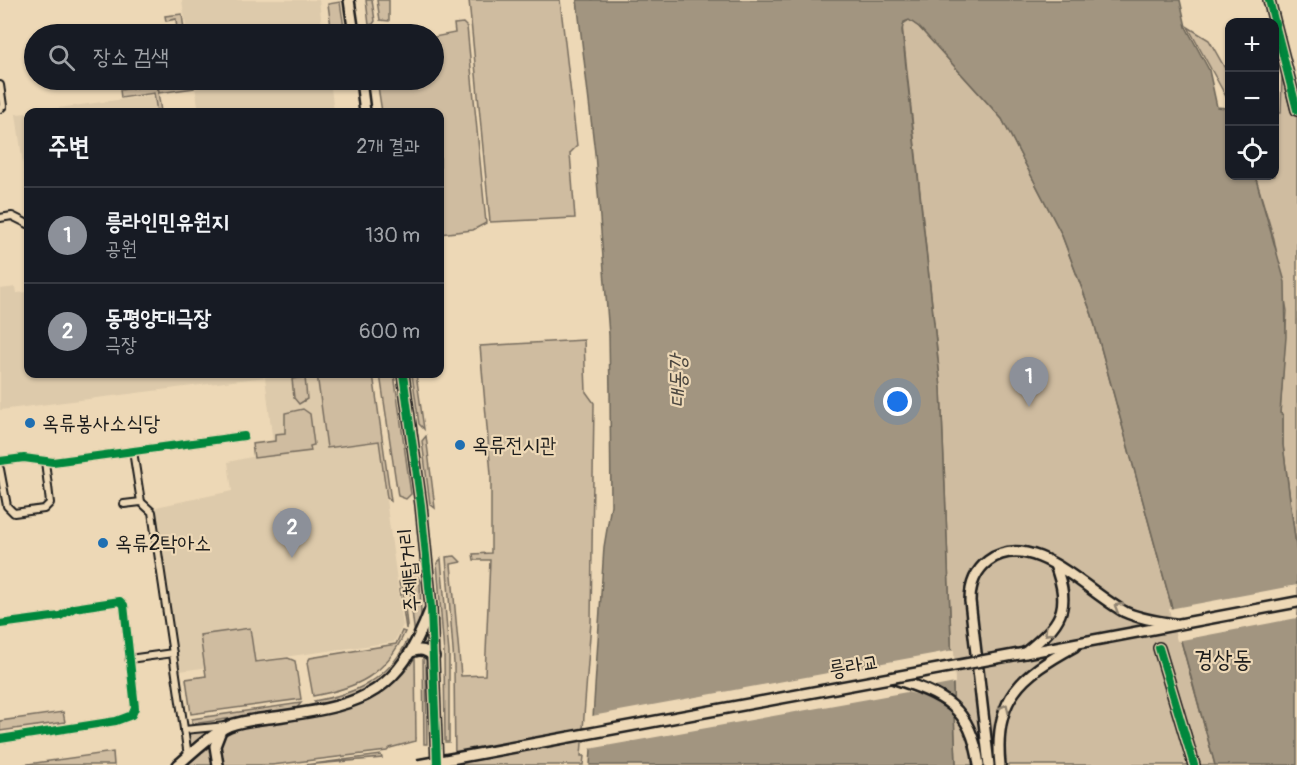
<!DOCTYPE html>
<html lang="ko">
<meta charset="utf-8">
<style>
:root{--surface:#171b24;--page:#242831;--text:#f1f3f6;--muted:#9ea1a6;--line:#363941;--accent:#8c9099}
body{margin:0;font-family:Pangolin,"Poor Story",sans-serif;background:var(--page);color:var(--text)}
.controls{position:absolute;right:18px;top:18px;display:grid;overflow:hidden;border-radius:12px;box-shadow:0 2px 4px #0004}
.controls button{width:54px;height:54px;display:grid;place-items:center;padding:0;border:0;border-bottom:2px solid var(--line);background:var(--surface);color:var(--text);font:30px sans-serif}
.you{position:absolute;left:898px;top:402px;width:21px;height:21px;margin:-15px;border:4px solid #fff;border-radius:50%;background:#1a73e8;box-shadow:0 0 0 9px #1a73e833}
.badge{display:grid;place-items:center;width:39px;height:39px;border-radius:50%;background:var(--accent);color:#fff;font-size:20px;font-weight:700}
.pin{position:absolute;translate:-50% -50px;filter:drop-shadow(0 2px 3px #0008)}
.pin::after{content:'';position:absolute;top:32px;width:21px;height:18px;background:inherit;clip-path:polygon(0 0,100% 0,50% 100%)}
.list{margin:0;padding:0;list-style:none}
h2{display:flex;justify-content:space-between;align-items:center;height:78px;margin:0;padding:0 24px;font-size:26px}
h2 small{font-size:20px;font-weight:400;color:var(--muted)}
.list li{display:grid;grid-template-columns:39px 1fr auto;gap:18px;align-items:center;box-sizing:border-box;height:96px;padding:0 24px;border-top:2px solid var(--line)}
.list b{display:block;font-size:22px;white-space:nowrap}
.list p{margin:0;font-size:20px;white-space:nowrap;color:var(--muted)}
.list em{font-size:20px;font-style:normal;color:var(--muted)}
.icon{flex:none;width:33px;height:33px;fill:none;stroke:currentColor;stroke-width:2;stroke-linecap:round;stroke-linejoin:round}
.map{position:relative;flex:none;width:1297px;height:765px;overflow:hidden}
.search{position:absolute;background:var(--surface);box-shadow:0 2px 4px #0004;left:24px;top:24px;width:420px;height:66px;display:flex;align-items:center;gap:15px;box-sizing:border-box;padding:0 21px;border-radius:33px;color:var(--muted);font-size:22px}
.panel{position:absolute;background:var(--surface);box-shadow:0 2px 4px #0004;left:24px;top:108px;width:420px;height:270px;border-radius:12px}
.map>svg:first-child{display:block}
.built{fill:#ddcaab}
.green{fill:#cfbca0;stroke:#766c5e;stroke-width:1.5}
.water{fill:#a29580;stroke:#6c6558;stroke-width:1.5}
.pier{fill:#edd8b6}
.lines{fill:none;stroke-linecap:round;stroke-linejoin:round}
.street-casing{stroke:#1c1c1c;stroke-width:10}
.secondary-casing{stroke:#1c1c1c;stroke-width:14}
.street{stroke:#edd8b6;stroke-width:6}
.secondary{stroke:#edd8b6;stroke-width:9}
.secondary-bridge-casing{stroke:#1c1c1c;stroke-width:14;stroke-linecap:butt}
.secondary-bridge{stroke:#edd8b6;stroke-width:9}
.cycleway-casing{stroke:#edd8b6;stroke-width:11}
.cycleway{stroke:#00873e;stroke-width:8}
.oneway{stroke:#8f8371}
.poi-dot{fill:#1f6fb2;stroke:#edd8b6;stroke-width:2}
.labels{text-anchor:middle;dominant-baseline:central;stroke-width:4.5;stroke-linejoin:round;paint-order:stroke}
.poi-label{font-size:21px;fill:#1c1c1c;stroke:#edd8b6;text-anchor:start}
.street-label{font-size:21px;fill:#1c1c1c;stroke:#edd8b6}
.water-label{font-size:22px;font-style:italic;fill:#4b463f;stroke:#edd8b6}
.quarter-label{font-size:24px;fill:#1c1c1c;stroke:#edd8b6}
</style>
<div class="map">
<svg width="1297" height="765" viewBox="0 0 1297 765">
<rect width="100%" height="100%" fill="#edd8b6"/>
<filter id="ink" filterUnits="userSpaceOnUse"><feTurbulence type="fractalNoise" baseFrequency=".0167" numOctaves="2"/><feDisplacementMap in="SourceGraphic" scale="12" xChannelSelector="R" yChannelSelector="G"/><feConvolveMatrix kernelMatrix="1 2 1 2 8 2 1 2 1" color-interpolation-filters="sRGB"/></filter>
<g filter="url(#ink)">
<g class="built">
<path d="M182 0H319L323 34H187Z"/>
<path d="M194 80H330L334 112H199Z"/>
<path d="M154 95 157 112H29Z"/>
<path d="M28 113V201L16 114Z"/>
<path d="M16 287 17 293 28 292V374H369L403 625 394 642 180 671 156 507 232 491 228 462 274 452 265 377 0 410V289Z"/>
</g>
<g class="green">
<path d="M366 0H372L375 21 373 24 369 25Z"/>
<path d="M377 0H389V21L380 20Z"/>
<path d="M469 0H560L577 146 570 153 575 218 490 222Z"/>
<path d="M340 2 345 34H332L328 4Z"/>
<path d="M182 14 184 30 177 31 176 19 166 21 165 16Z"/>
<path d="M909 20 919 27 1002 119 1061 233 1092 315 1215 765H956L941 388 902 25Z"/>
<path d="M454 24 463 23 467 27 486 223 473 230 440 234V112H382L377 80H434V37L455 33Z"/>
<path d="M1188 27 1209 40 1226 70 1229 69V102Z"/>
<path d="M1282 76 1291 111 1297 110V554L1283 445V415L1280 413 1287 311 1274 239 1255 176H1274L1275 113H1281Z"/>
<path d="M193 80 194 88 159 93 158 85Z"/>
<path d="M157 85 161 112H157L154 93 121 98 120 90Z"/>
<path d="M584 340 586 392 594 403 591 622 581 756H584L583 765H455L454 663 446 557 455 556 461 562 451 564 461 676 485 675 490 560H474L473 554 491 553V474L480 346Z"/>
<path d="M317 374H373L391 501 387 498 379 441 327 448Z"/>
<path d="M380 374H394L411 494 406 499 398 496Z"/>
<path d="M412 374H416L424 429 419 424Z"/>
<path d="M305 377 307 399 299 404 294 398 292 379Z"/>
<path d="M303 409 310 414 314 445 310 446 311 451 254 458 252 444 275 441V434L285 433V413Z"/>
<path d="M426 436 435 508 430 504 422 441Z"/>
<path d="M441 559 449 653V742H445L444 653 437 563Z"/>
<path d="M408 577H418L420 581 421 615 415 636Z"/>
<path d="M402 580 407 625 406 629 399 582Z"/>
<path d="M250 628 255 662 288 658 295 661 301 699 191 714 186 679 206 676 200 635Z"/>
<path d="M402 631 405 632C385 676 357 688 313 696L307 663 310 658 396 644Z"/>
<path d="M407 641 410 645C390 675 356 709 316 704L314 701C355 694 388 680 407 641Z"/>
<path d="M423 655 426 660 427 744H424Z"/>
<path d="M415 657 416 741 390 748 387 751 272 765H224C215 746 221 733 240 726 302 717 379 718 415 657Z"/>
<path d="M301 703 296 709 192 724V719Z"/>
<path d="M63 712 65 722 0 731V721Z"/>
<path d="M213 730 191 748H190L188 733Z"/>
<path d="M211 747 215 765H187L209 747Z"/>
<path d="M113 752 114 765H21Z"/>
<path d="M381 755 382 758 305 765Z"/>
</g>
<path class="water" d="M577 0H1180L1186 27 1209 70 1217 107 1226 108 1229 114 1230 176H1255L1285 282 1286 337 1280 413 1283 415V445L1297 554V765H1215L1092 315 1061 233 1002 119 919 27 909 20 904 22 902 30 941 388 956 765H590L604 547 611 505 610 394 609 335 595 153Z"/>
<g class="pier">
<path d="M1297 585V618L1177 641 1169 609Z"/>
<path d="M954 650 955 683 934 687 956 702 957 717 932 698 907 692 589 749 592 716Z"/>
</g>
<g class="lines">
<defs>
<g id="street">
<path d="M0 85 3 106 0 109"/>
<path d="M0 218 12 216 28 224"/>
<path d="M133 451 141 502 152 512 188 756"/>
<path d="M0 461 24 458 53 462 244 436"/>
<path d="M0 469 7 506 14 513 44 509 50 503 45 461"/>
<path d="M124 504 141 502"/>
<path d="M0 624 60 616 74 608 120 601 124 605 135 708 132 715 116 721 0 739"/>
<path d="M129 659 173 653"/>
<path d="M184 730 226 726"/>
</g>
<g id="secondary">
<path d="M349 0 354 34"/>
<path d="M1269 0 1297 110"/>
<path d="M361 80 365 112"/>
<path d="M403 374 421 505 431 607 437 765"/>
<path d="M1159 648 1194 765"/>
<path d="M411 652C421 648 426 650 434 657"/>
<path d="M1026 652C1061 623 1072 610 1055 565"/>
<path d="M1025 653 1297 602"/>
<path d="M892 678C944 695 971 706 979 765"/>
<path d="M178 765C193 752 211 734 229 726 245 719 266 719 283 716 366 704 398 693 430 610"/>
<path d="M218 765 215 746 220 733"/>
<path d="M989 765 970 601C970 585 975 571 988 561 1032 528 1087 592 1125 612 1140 619 1157 621 1174 624"/>
<path d="M1000 765C993 699 1020 676 1075 646"/>
</g>
</defs>
<use href="#street" class="street-casing"/>
<use href="#secondary" class="secondary-casing"/>
<use href="#street" class="street"/>
<use href="#secondary" class="secondary"/>
<defs>
<path id="secondary-bridge" d="M418 765 1025 653"/>
</defs>
<use href="#secondary-bridge" class="secondary-bridge-casing"/>
<use href="#secondary-bridge" class="secondary-bridge"/>
<defs>
<g id="cycleway">
<path d="M1269 0 1297 110"/>
<path d="M403 374 421 505 431 607 437 765"/>
<path d="M0 461 24 458 53 462 244 436"/>
<path d="M0 624 60 616 74 608 120 601 124 605 135 708 132 715 116 721 0 739"/>
<path d="M1159 648 1194 765"/>
</g>
</defs>
<use href="#cycleway" class="cycleway-casing"/>
<use href="#cycleway" class="cycleway"/>
</g>
<defs><path id="oneway-chevron" d="M-2-3.5L2.5 0L-2 3.5" fill="none" stroke-width="1.6" stroke-linecap="round" stroke-linejoin="round" transform="scale(1.5)"/></defs>
<g class="oneway">
<use href="#oneway-chevron" transform="translate(1118 607) rotate(-149)"/>
<use href="#oneway-chevron" transform="translate(1048 632) rotate(133)"/>
<use href="#oneway-chevron" transform="translate(1005 708) rotate(-64)"/>
</g>
</g>
<g class="poi-dot">
<circle cx="30" cy="423" r="6"/>
<circle cx="460" cy="445" r="6"/>
<circle cx="103" cy="543" r="6"/>
</g>
<g class="labels">
<g class="poi-label">
<text x="42" y="423">옥류봉사소식당</text>
<text x="472" y="445">옥류전시관</text>
<text x="115" y="543">옥류2탁아소</text>
</g>
<g class="street-label">
<text transform="translate(409 570) rotate(-95)">주체탑거리</text>
<text transform="translate(854 666) rotate(-10)">릉라교</text>
</g>
<g class="water-label">
<text transform="translate(678 381) rotate(-90)">대동강</text>
</g>
<g class="quarter-label">
<text x="1223" y="659">경상동</text>
</g>
</g>
</svg>
<div class="controls">
<button>+</button>
<button>−</button>
<button><svg class="icon" aria-label="locate" viewBox="0 0 24 24"><circle cx="12" cy="12" r="6"/><path d="M12 2v4M12 18v4M2 12h4M18 12h4"/></svg></button>
</div>
<div class="you"></div>
<div class="pin badge" style="left:1029px;top:407px">1</div>
<div class="pin badge" style="left:292px;top:558px">2</div>
<div class="search"><svg class="icon" aria-label="search" viewBox="0 0 24 24"><circle cx="10" cy="10" r="6"/><path d="M15 15l6 6"/></svg>장소 검색</div>
<section class="panel">
<h2>주변<small>2개 결과</small></h2>
<ul class="list">
<li><span class="badge">1</span><div><b>릉라인민유원지</b><p>공원</p></div><em>130 m</em></li>
<li><span class="badge">2</span><div><b>동평양대극장</b><p>극장</p></div><em>600 m</em></li>
</ul>
</section>
</div>
